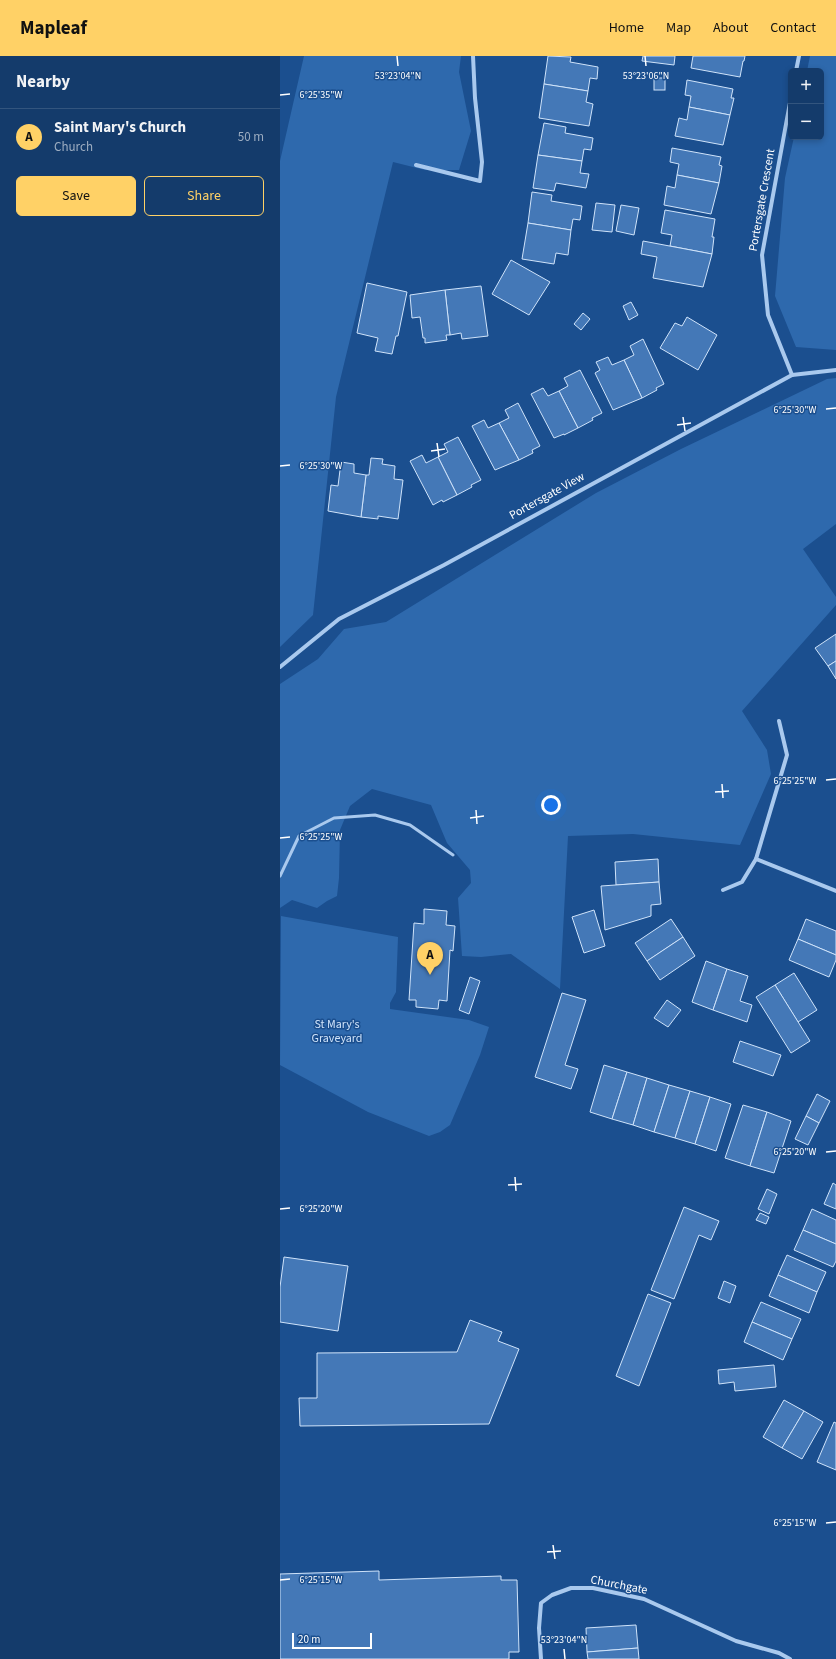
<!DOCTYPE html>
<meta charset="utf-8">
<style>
:root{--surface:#143b6b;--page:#214673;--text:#f1f3f6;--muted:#9dadc1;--line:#33557e;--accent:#ffd166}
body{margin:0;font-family:"Source Sans 3",sans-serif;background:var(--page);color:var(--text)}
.controls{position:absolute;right:12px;top:12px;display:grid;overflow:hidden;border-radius:6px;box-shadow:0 2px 6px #0003}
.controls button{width:36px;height:36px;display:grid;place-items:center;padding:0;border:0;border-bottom:1px solid var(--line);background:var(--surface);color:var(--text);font:20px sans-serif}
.scale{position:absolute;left:12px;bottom:10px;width:80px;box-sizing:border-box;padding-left:4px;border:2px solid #fff;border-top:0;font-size:11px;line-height:14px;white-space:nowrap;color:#fff;-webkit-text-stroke:3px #1b4f8f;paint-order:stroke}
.you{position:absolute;left:271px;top:749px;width:14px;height:14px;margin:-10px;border:3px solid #fff;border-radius:50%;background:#1a73e8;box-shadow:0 0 0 6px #1a73e833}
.badge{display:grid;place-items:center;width:26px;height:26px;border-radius:50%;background:var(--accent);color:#111;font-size:13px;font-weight:700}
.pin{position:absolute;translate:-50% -33px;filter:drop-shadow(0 1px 2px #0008)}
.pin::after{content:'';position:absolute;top:21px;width:14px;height:12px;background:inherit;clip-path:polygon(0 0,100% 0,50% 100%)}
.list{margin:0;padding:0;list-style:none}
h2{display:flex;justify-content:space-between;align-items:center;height:52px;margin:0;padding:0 16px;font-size:17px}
h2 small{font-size:13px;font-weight:400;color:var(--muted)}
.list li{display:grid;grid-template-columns:26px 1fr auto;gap:12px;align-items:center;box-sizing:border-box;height:56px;padding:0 16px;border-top:1px solid var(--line)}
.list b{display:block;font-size:15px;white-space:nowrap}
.list p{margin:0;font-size:13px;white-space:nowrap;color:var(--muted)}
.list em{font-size:13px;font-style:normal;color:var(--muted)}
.actions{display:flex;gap:8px;padding:12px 16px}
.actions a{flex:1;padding:9px 0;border:1px solid var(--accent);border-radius:6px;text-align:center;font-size:14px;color:var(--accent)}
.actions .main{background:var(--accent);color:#111}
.map{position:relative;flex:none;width:556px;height:1603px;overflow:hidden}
header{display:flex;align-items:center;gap:24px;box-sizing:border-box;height:56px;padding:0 20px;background:var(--accent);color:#111}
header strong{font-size:19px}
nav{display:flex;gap:22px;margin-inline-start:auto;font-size:14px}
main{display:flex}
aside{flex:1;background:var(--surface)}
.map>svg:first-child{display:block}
.green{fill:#2e69ad}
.building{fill:#4478b7;stroke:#cfe3fa}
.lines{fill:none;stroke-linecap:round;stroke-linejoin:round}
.service{stroke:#a9c9ee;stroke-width:3}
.minor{stroke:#a9c9ee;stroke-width:4}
.ticks{fill:none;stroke:#fff;stroke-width:1.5}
.labels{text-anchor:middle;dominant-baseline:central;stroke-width:3;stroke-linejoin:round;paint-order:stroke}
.street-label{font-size:12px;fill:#fff;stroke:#1b4f8f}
.park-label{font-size:12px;fill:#cfe3fa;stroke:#1b4f8f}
.ticks-label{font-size:10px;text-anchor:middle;fill:#fff;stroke:#1b4f8f;stroke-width:3;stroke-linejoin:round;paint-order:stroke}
</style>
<header>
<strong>Mapleaf</strong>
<nav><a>Home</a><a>Map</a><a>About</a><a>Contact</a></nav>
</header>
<main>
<aside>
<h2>Nearby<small></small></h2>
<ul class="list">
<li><span class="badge">A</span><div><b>Saint Mary's Church</b><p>Church</p></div><em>50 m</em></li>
</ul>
<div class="actions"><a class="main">Save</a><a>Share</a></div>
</aside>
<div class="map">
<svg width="556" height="1603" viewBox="0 0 556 1603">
<rect width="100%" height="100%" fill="#1b4f8f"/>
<g class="green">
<path d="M24 0H181L179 16 191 75 179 114H145L113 106 56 341 33 559 0 591V105Z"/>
<path d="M530 0H556V294L516 291 495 240 505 122 514 81H541V15H527Z"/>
<path d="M556 322V468L523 493 556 541V549L462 655 487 694 491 718 460 789 353 778 288 780 280 933 231 898 201 901 182 900 178 842 191 827 190 814 167 787 151 749 92 733 70 750 60 774 59 822 57 840 47 845 37 852 12 844 0 852V628L38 603 64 573 106 566 316 437 401 393 547 323Z"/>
<path d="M1 860 118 881 116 936 110 947V953L189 964 209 971 200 999 170 1069 160 1076 149 1080 88 1056 0 1009Z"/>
</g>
<g class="building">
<path d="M268 0 291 1 290 6 318 11 317 23 310 22 308 35 264 28Z"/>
<path d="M363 0H395L394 9 362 5Z"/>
<path d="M413 0H465L464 5H463L460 21 411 12Z"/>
<rect x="374" y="22" width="11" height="12"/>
<path d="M407 24 453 33 451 42H454L450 59 409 51 411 40 405 39Z"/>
<path d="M264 28 308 35 306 46 313 48 309 70 259 62Z"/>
<path d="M409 51 450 59 443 89 395 80 399 62 407 64Z"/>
<path d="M264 67 286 71 285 77 313 82 311 94 304 93 302 105 258 99Z"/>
<path d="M392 92 441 101 439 109 442 110 439 127 397 119 399 108 390 106Z"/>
<path d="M258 99 302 105 300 117 309 118 306 132 276 127 274 135 253 132Z"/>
<path d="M397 119 439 127 431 158 384 149 387 130 395 132Z"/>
<path d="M252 136 272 139 271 145 302 150 300 164 293 163 291 174 248 167Z"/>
<path d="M316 147 335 149 332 176 312 174Z"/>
<path d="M341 149 359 152 354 179 336 175Z"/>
<path d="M385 154 435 163 432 181H434L432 198 390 190 392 179 381 177Z"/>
<path d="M248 167 291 174 288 199 276 197 274 208 242 203Z"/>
<path d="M363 185 432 198 423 231 373 222 377 201 361 198Z"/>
<path d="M231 204 270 226 249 259 212 238Z"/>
<path d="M87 227 127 236 118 280H116L112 298 95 295 98 282 77 277Z"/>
<path d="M201 230 208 280 182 283 181 277 170 279 165 234Z"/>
<path d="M165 234 170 279H166L167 284 145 287V282H143L140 261 132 262 130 239Z"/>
<path d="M351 246 358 259 349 264 343 250Z"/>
<path d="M303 257 310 263 301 274 294 268Z"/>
<path d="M407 261 437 279 418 314 380 292 395 267 402 270Z"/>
<path d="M363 283 384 328 376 332 377 334 362 342 344 304 354 299 350 290Z"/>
<path d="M328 301 332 309 344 304 362 342 333 354 315 317 320 314 316 306Z"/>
<path d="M300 314 322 357 312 362 313 364 298 372 279 335 288 330 284 322Z"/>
<path d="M263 332 268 340 279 335 298 372 284 379V378L274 382 251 338Z"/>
<path d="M238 347 260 390 252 394 253 397 239 404 219 367 229 362 225 354Z"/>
<path d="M204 364 208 372 219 367 239 404 215 414 192 370Z"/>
<path d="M178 381 201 424 191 429 192 431 177 439 158 401 168 396 164 388Z"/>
<path d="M142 399 146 407 158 401 177 439 163 446 162 444 153 449 130 405Z"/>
<path d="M91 402 103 403 102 408 115 410 114 423 123 424 118 463 98 460V463L81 461 86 419H89Z"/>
<path d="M61 406 74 408V417L86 419 81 461 48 455 51 429 58 430Z"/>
<path d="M556 578V605L548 610 535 592Z"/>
<path d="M556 605V623L548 610Z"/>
<path d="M378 803 379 826 336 829 335 806Z"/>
<path d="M379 826 381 848 371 849V860L325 874 321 830Z"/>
<path d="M144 853 167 855 166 869 175 870 173 895 170 894 167 945 159 944 158 953 136 951V944H129L134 867 144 868Z"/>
<path d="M314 854 325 890 304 897 292 861Z"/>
<path d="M391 863 403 881 367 905 355 887Z"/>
<path d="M526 863 556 875V899L518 883Z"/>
<path d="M403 881 415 900 380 924 367 905Z"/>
<path d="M518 883 556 899V904L549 921 509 904Z"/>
<path d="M426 905 447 913 433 954 412 946Z"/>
<path d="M447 913 468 920 460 945 472 949 467 966 433 954Z"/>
<path d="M514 917 537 954 518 966 495 929Z"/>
<path d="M190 921 200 925 189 958 179 954Z"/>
<path d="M495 929 530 985 511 997 476 941Z"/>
<path d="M282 937 306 944 285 1009 298 1013 291 1033 255 1021Z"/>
<path d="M387 944 401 954 388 971 374 962Z"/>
<path d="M460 985 501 999 493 1020 453 1006Z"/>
<path d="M324 1009 347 1016 332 1063 310 1056Z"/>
<path d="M347 1016 367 1022 353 1069 332 1063Z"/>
<path d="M367 1022 389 1029 374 1076 353 1069Z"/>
<path d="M389 1029 410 1035 395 1082 374 1076Z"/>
<path d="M410 1035 430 1041 415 1088 395 1082Z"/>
<path d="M537 1038 550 1045 539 1067 526 1060Z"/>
<path d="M430 1041 451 1048 436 1095 415 1088Z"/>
<path d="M463 1049 487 1056 470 1110 445 1102Z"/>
<path d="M487 1056 511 1065 494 1117 470 1110Z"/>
<path d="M526 1060 539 1067 528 1089 515 1083Z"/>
<path d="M553 1127 556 1129V1153L544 1148Z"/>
<path d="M487 1133 497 1138 489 1158 478 1153Z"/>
<path d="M404 1151 439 1165 431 1184 419 1179 394 1243 371 1234Z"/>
<path d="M532 1153 556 1164V1188L523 1174Z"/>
<path d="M480 1157 489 1161 486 1168 476 1164Z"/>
<path d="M523 1174 556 1188V1205L553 1211 514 1194Z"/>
<path d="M507 1199 546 1216 537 1236 498 1219Z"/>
<path d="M4 1201 68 1210 58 1275 0 1266V1231Z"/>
<path d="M498 1219 537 1236 529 1257 489 1240Z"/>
<path d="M444 1225 456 1230 450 1247 438 1242Z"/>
<path d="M368 1238 391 1247 359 1330 336 1320Z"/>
<path d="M481 1246 521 1263 512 1283 472 1266Z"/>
<path d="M190 1264 222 1276 218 1285 239 1293 209 1368 20 1370 19 1342H37V1297L177 1296Z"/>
<path d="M472 1266 512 1283 503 1304 464 1286Z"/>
<path d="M494 1309 496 1331 455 1335 454 1326 439 1328 438 1314Z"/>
<path d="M504 1344 524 1355 502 1392 483 1381Z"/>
<path d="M524 1355 543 1366 522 1403 502 1392Z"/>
<path d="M554 1366 556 1367V1414L537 1406Z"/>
<path d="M99 1515V1524L221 1520V1524H237L239 1596H229V1603H0V1518Z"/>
<path d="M356 1569 358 1592 307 1596 306 1572Z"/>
<path d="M358 1592 359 1603H308L307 1596Z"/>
</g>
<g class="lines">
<path class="service" d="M0 820 19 780 54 762 95 759 130 769 173 799"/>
<g class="minor">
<path d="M516 15 519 0"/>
<path d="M511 41 482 199 488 259 512 319"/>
<path d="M136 109 200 125 202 106 195 42 193 0"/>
<path d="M0 611 59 563 164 509 512 319 556 314"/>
<path d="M476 803 556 835"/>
<path d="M443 834 462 826 476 803 507 699 499 665"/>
<path d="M261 1603 259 1572 261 1547 272 1539 291 1532H313L364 1543 456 1585 499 1597 510 1603"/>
</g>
</g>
<path class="ticks" d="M117 0 118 10M365 0 366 10M0 39 10 38M546 353 556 352M403 361 405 375M397 369 411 367M157 387 159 401M151 395 165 393M0 410 10 409M546 724 556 723M442 728 443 742M435 736 449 735M196 754 197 768M190 762 204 760M0 782 10 781M546 1096 556 1095M235 1121 236 1135M228 1129 242 1128M0 1153 10 1152M546 1467 556 1466M273 1489 275 1503M267 1496 281 1495M0 1524 10 1523M284 1593 285 1603"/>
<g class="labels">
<g class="street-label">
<text transform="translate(482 144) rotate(-80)">Portersgate Crescent</text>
<text transform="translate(267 440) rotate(-29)">Portersgate View</text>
<text transform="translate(339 1529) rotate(11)">Churchgate</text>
</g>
<g class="park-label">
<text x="57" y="968">St Mary's<tspan x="57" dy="14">Graveyard</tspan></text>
</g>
</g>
<g class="ticks-label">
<text x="118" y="23">53°23'04"N</text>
<text x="366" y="23">53°23'06"N</text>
<text x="41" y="42">6°25'35"W</text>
<text x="515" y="357">6°25'30"W</text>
<text x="41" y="413">6°25'30"W</text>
<text x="515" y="728">6°25'25"W</text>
<text x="41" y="784">6°25'25"W</text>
<text x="515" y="1099">6°25'20"W</text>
<text x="41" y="1156">6°25'20"W</text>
<text x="515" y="1470">6°25'15"W</text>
<text x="41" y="1527">6°25'15"W</text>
<text x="284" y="1587">53°23'04"N</text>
</g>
</svg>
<div class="controls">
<button>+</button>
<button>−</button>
</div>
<div class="scale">20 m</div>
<div class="you"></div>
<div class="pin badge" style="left:150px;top:919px">A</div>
</div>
</main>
